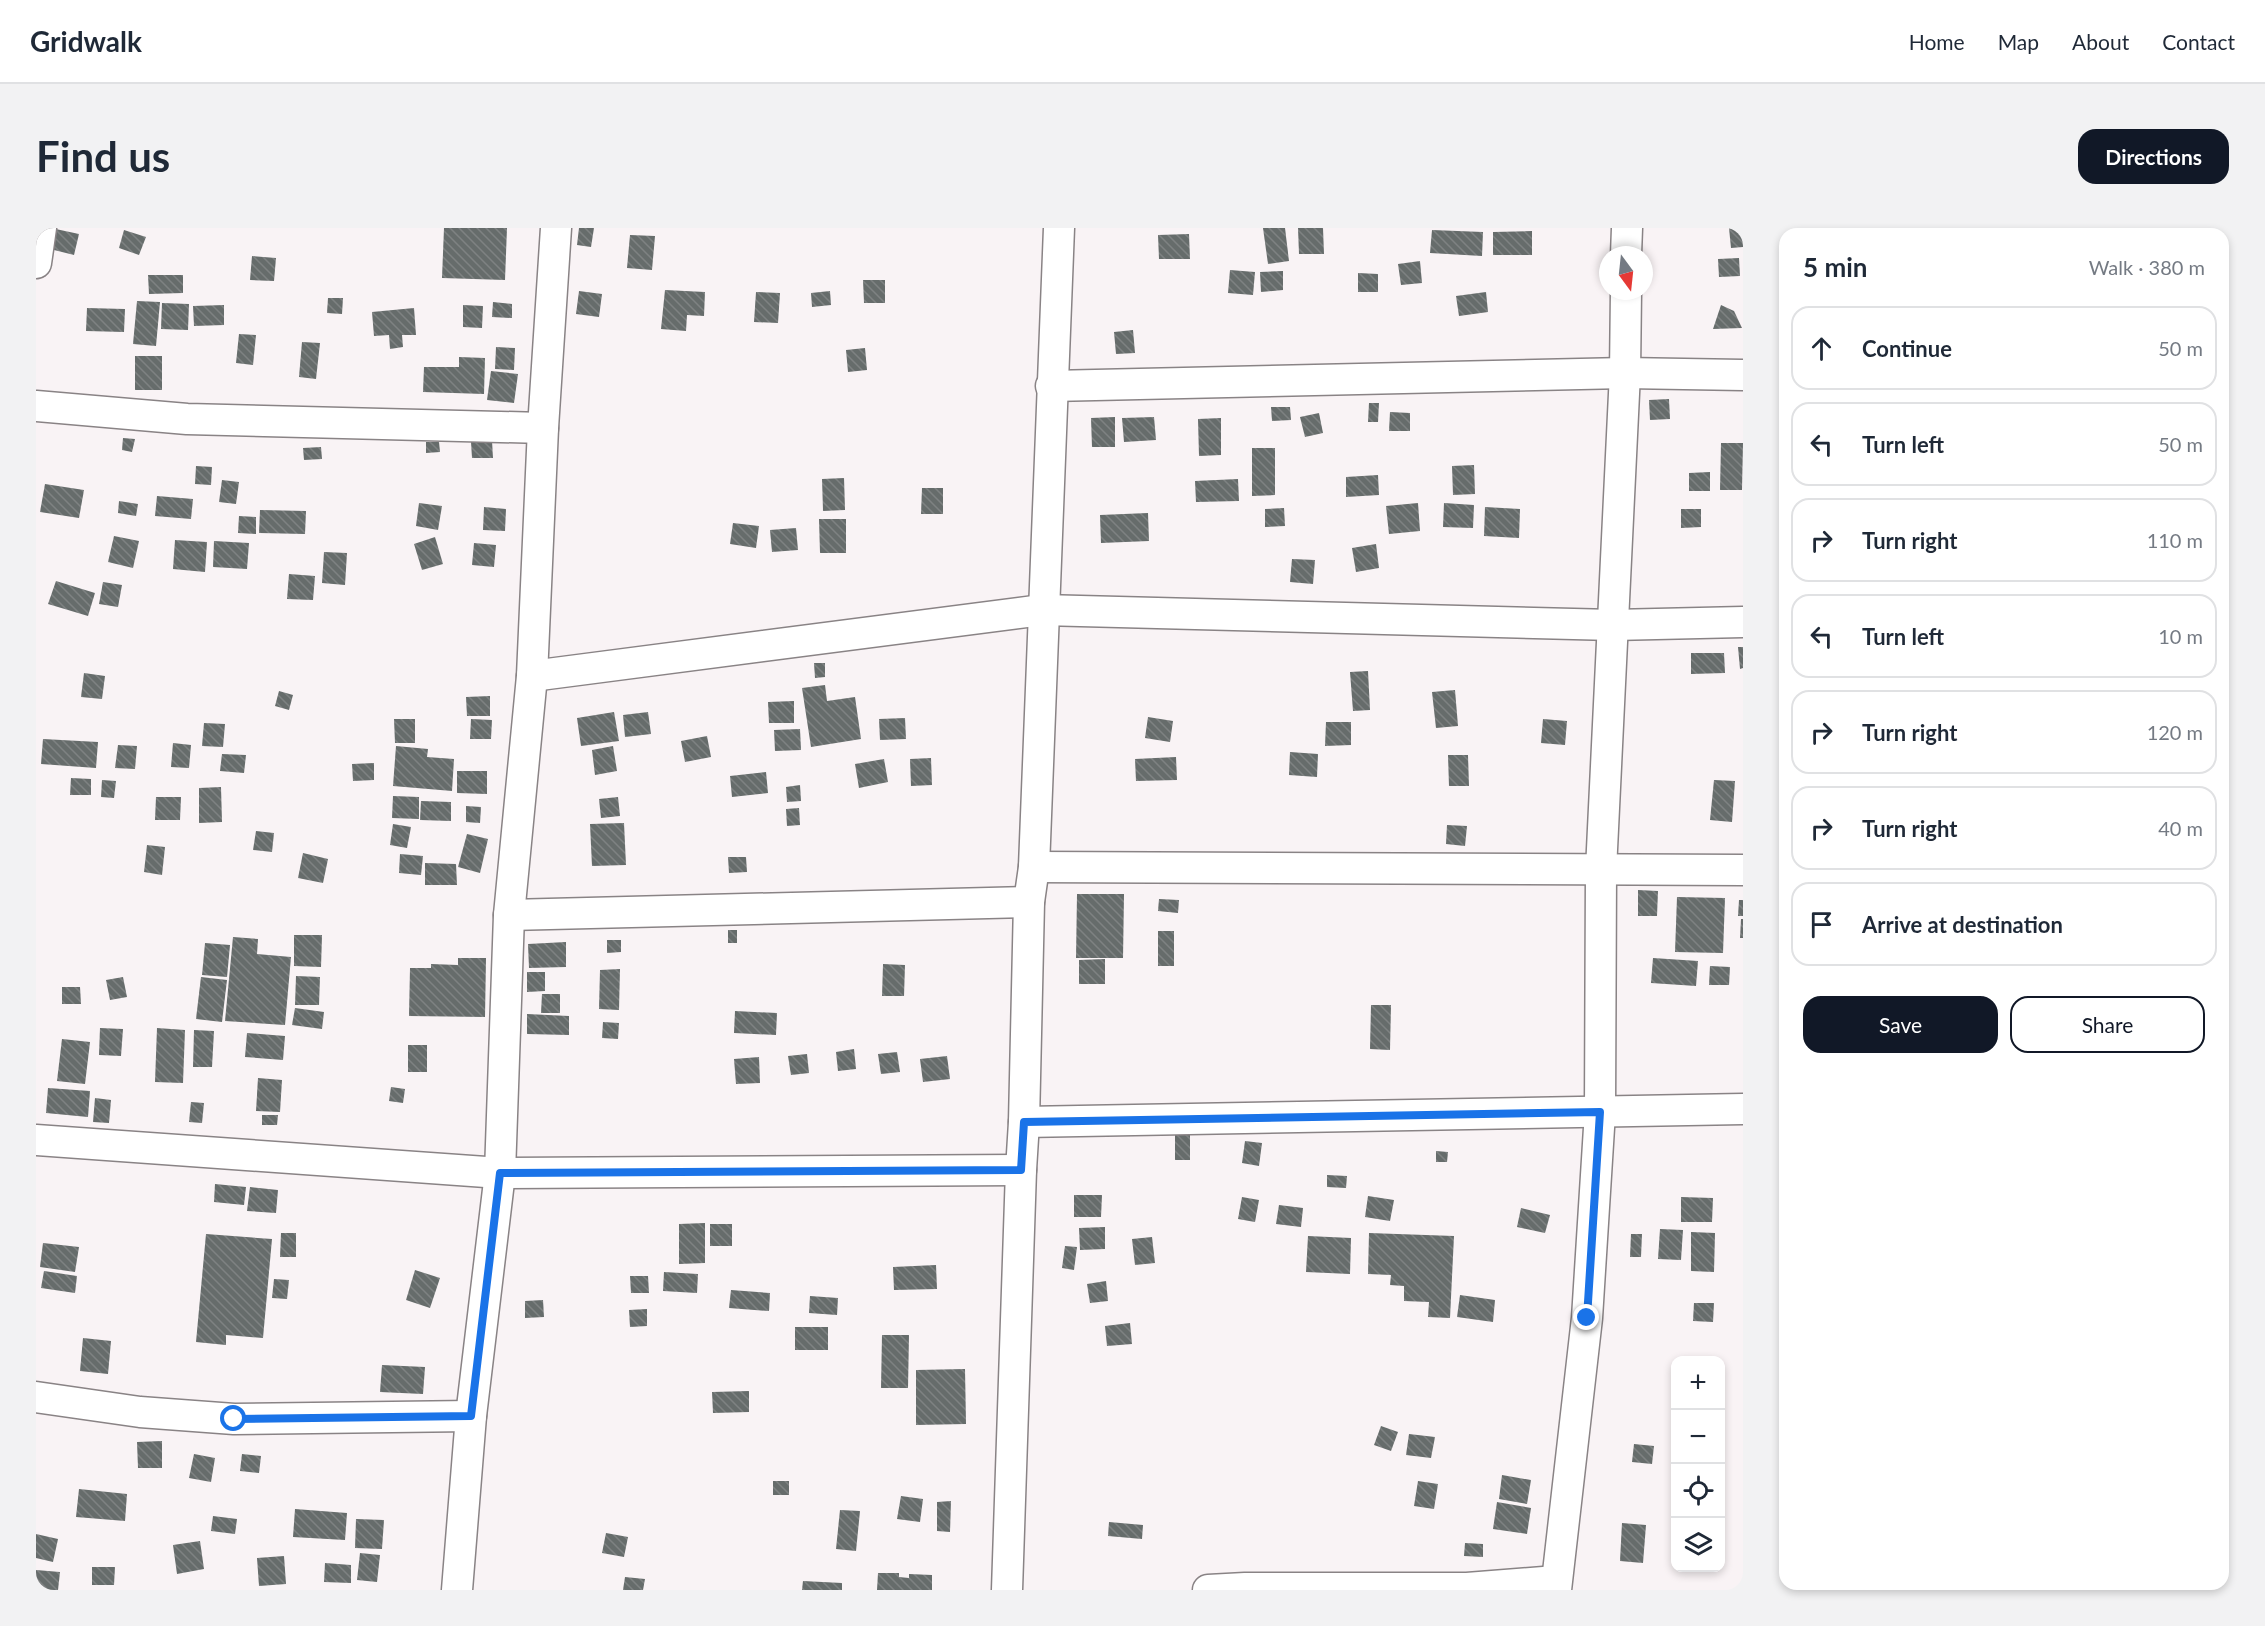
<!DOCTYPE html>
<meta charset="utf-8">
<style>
:root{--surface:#fff;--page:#f2f2f3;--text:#1f2937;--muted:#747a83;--line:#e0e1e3;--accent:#111827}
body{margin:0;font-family:Lato,sans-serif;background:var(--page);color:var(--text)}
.controls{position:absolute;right:18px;bottom:18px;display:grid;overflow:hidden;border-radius:12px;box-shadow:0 3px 9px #0003}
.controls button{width:54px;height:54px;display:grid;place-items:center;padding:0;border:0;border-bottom:2px solid var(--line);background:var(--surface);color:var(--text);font:30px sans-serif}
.compass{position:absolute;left:1563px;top:18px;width:54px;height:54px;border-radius:50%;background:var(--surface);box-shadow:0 3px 9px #0003;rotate:165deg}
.stop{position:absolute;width:18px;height:18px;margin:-14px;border:4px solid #1a73e8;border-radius:50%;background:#fff}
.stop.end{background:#1a73e8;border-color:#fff;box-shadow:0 2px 6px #0008}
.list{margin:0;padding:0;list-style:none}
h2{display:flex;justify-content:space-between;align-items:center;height:78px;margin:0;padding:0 24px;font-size:26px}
h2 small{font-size:20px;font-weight:400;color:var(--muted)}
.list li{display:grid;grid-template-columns:39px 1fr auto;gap:18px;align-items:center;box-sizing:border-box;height:84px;margin:0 12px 12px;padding:0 12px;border:2px solid var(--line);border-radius:18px}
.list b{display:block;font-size:22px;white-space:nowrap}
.list em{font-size:20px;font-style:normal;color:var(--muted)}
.actions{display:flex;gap:12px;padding:18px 24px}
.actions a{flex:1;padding:14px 0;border:2px solid var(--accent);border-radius:18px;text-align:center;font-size:21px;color:var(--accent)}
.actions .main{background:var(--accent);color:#fff}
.icon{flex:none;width:33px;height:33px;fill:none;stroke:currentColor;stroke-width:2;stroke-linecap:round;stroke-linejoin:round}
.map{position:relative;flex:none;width:1707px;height:1362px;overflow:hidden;border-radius:18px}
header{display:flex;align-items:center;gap:36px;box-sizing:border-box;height:84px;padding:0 30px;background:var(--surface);border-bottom:2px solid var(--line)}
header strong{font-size:28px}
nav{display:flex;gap:33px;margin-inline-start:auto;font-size:21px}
.intro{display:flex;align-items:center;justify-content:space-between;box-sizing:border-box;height:144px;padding:0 36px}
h1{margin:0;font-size:42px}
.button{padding:15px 27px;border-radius:18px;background:var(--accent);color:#fff;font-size:21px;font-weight:700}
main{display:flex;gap:36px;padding:0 36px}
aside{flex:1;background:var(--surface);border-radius:18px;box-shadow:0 3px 9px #0003}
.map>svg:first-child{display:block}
.building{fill:url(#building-back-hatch)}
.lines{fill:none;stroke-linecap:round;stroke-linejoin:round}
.minor-casing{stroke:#898385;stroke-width:33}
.minor{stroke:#fff;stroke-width:30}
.route{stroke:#1a73e8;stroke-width:8}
</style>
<header>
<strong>Gridwalk</strong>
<nav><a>Home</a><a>Map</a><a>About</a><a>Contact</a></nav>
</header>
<div class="intro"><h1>Find us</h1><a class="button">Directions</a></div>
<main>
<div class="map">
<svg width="1707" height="1362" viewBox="0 0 1707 1362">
<defs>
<pattern id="building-back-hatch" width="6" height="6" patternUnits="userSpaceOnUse" patternTransform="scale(1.5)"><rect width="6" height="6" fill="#666c6b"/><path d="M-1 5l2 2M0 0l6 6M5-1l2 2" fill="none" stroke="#7e8282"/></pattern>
</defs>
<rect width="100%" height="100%" fill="#f9f3f5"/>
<g class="building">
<path d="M15 0 43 6 38 27 10 20Z"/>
<path d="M408 0H471L469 52 406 50Z"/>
<path d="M543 0H558L555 19 541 17Z"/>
<path d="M1227 0H1249L1253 33 1232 36Z"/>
<path d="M1262 0H1287L1288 26H1263Z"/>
<path d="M1693 0H1707V19L1695 20Z"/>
<path d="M88 2 110 9 103 27 83 20Z"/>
<path d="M1396 2 1447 4 1446 28 1394 25Z"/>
<path d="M1496 3V27H1457V4Z"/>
<path d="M1153 6 1154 31H1123L1122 7Z"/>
<path d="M594 7 619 8 616 42 591 40Z"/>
<path d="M216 28 240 30 238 53 214 52Z"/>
<path d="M1703 30 1704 48 1683 49 1682 31Z"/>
<path d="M1384 33 1386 55 1365 57 1362 36Z"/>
<path d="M1194 42 1219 44 1217 67 1192 65Z"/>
<path d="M1247 43V62L1225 64 1224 44Z"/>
<path d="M1322 45 1342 46V64H1322Z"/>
<path d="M112 47H147V65L113 66Z"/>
<path d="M827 52H849V75H828Z"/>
<path d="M629 62 669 64 668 88 651 87 650 103 625 101Z"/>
<path d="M543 63 566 66 563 89 540 86Z"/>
<path d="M794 63 795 77 776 79 775 65Z"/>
<path d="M720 64 744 65 742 95 718 94Z"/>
<path d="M1450 64 1452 84 1423 88 1420 68Z"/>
<path d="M292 70H307L306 86 291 85Z"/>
<path d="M101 73 124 74 120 118 97 116Z"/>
<path d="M457 74 476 76V90L456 89Z"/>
<path d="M126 75 153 76 152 102 125 101Z"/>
<path d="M188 77V97L158 98 157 78Z"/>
<path d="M427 77 447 78 446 100 427 99Z"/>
<path d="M1685 77 1698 83 1706 100 1677 101Z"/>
<path d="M51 80 89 81 88 104 50 103Z"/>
<path d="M378 80 380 107H366L367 119 354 121 353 107 338 108 336 84Z"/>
<path d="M1097 102 1099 125 1080 126 1078 104Z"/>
<path d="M203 106 220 107 217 137 200 135Z"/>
<path d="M266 114 284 115 280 151 263 149Z"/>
<path d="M460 119 479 120 478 142 459 141Z"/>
<path d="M829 120 831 142 812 144 810 122Z"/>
<rect x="99" y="128" width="27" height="34"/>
<path d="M423 129 449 130 448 166 387 164 388 139H423Z"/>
<path d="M455 143 482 146 478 175 451 172Z"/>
<path d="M1633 171 1634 191 1614 192 1613 172Z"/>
<path d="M1333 175H1343L1342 194H1332Z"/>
<path d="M1235 179H1254L1255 192 1236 193Z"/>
<path d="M1354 184 1374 185V203H1353Z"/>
<path d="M1283 185 1287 205 1269 209 1264 189Z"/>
<path d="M1079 189V219H1056L1055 190Z"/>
<path d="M1118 189 1120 212 1088 214 1086 190Z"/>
<path d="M1185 190V227L1163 228 1162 191Z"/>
<path d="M87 210 99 211 96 224 86 222Z"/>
<path d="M456 213 457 230H436L435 214Z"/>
<path d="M390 214H403L404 224 390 225Z"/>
<path d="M1685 215H1707L1706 262H1684Z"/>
<path d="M285 219 286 231 268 232 267 220Z"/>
<path d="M1216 220H1239V267L1216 268Z"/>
<path d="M1438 237 1439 266 1417 267 1416 238Z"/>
<path d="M160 238 176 239 175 257 159 256Z"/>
<path d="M1674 244V263H1653V245Z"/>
<path d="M1342 247 1343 267 1310 269V249Z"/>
<path d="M808 250 809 282 787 283 786 251Z"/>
<path d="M1202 251 1203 273 1160 274 1159 253Z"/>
<path d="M186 252 203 254 200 276 183 274Z"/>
<path d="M9 256 48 262 43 290 4 284Z"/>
<path d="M886 260H907V286H885Z"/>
<path d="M121 268 157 271 155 291 119 288Z"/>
<path d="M83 273 102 276 100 288 82 285Z"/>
<path d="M383 275 406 278 402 302 380 298Z"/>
<path d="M1382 275 1384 303 1353 306 1350 278Z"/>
<path d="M1408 275 1438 277 1437 300 1407 299Z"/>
<path d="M448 279 470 281 469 303 447 302Z"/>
<path d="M1449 279 1484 281 1483 310 1448 308Z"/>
<path d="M1248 280 1249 298 1229 299V281Z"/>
<path d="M1645 281H1665V299L1645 300Z"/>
<path d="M224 282 270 283 269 306 223 305Z"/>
<path d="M1112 285 1113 313 1065 315 1064 287Z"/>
<path d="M203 288 220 289V306L202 305Z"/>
<path d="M783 291H810V325H784Z"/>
<path d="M697 295 723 298 720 320 694 316Z"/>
<path d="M760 300 762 322 736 324 734 302Z"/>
<path d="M78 308 103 313 97 340 72 334Z"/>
<path d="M399 309 407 336 386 342 378 316Z"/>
<path d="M139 312 171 314 169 344 137 341Z"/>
<path d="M178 313 213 315 211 341 177 339Z"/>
<path d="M438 315 460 317 458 339 436 337Z"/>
<path d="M1340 316 1343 340 1320 344 1316 320Z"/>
<path d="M288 324 311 325 309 357 286 355Z"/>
<path d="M1256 331 1279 332 1277 356 1254 354Z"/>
<path d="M253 346 279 348 277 372 251 371Z"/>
<path d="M20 353 59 365 52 388 12 376Z"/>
<path d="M67 354 86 357 82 379 63 376Z"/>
<path d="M1702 419H1707V440L1704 441Z"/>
<path d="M1655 425H1688L1689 445 1655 446Z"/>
<path d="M778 435H789V449L779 450Z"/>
<path d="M1332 443 1334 482 1317 483 1314 444Z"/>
<path d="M48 445 69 448 66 471 45 469Z"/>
<path d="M789 457 791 473 819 469 825 511 775 519 766 460Z"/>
<path d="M1419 462 1422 498 1400 500 1396 464Z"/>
<path d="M243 463 257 467 253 482 239 478Z"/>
<path d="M454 468V488H431L430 469Z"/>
<path d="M758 473V495H733L732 474Z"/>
<path d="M578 484 583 513 545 518 541 490Z"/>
<path d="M612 484 615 506 589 509 587 487Z"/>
<path d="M1112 489 1137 493 1134 514 1109 510Z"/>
<path d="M869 490 870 511 844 512 843 491Z"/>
<path d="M358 491H379V515H359Z"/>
<path d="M435 491 456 492 455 511H434Z"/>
<path d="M1507 491 1531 493 1529 517 1505 515Z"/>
<path d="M1290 494H1315V517L1289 518Z"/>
<path d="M168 495 189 496 187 519 166 518Z"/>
<path d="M764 501 765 522 739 523 738 502Z"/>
<path d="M671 508 675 529 649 534 645 513Z"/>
<path d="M7 511 62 514 60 540 5 536Z"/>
<path d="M137 515 155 517 153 540 135 539Z"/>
<path d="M82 517 101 518 99 541 79 540Z"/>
<path d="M360 518 392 521 391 529 418 531 416 563 357 558Z"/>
<path d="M577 518 581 543 559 547 556 522Z"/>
<path d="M1254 524 1282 526 1281 549 1253 547Z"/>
<path d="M186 526 210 527 208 545 184 543Z"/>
<path d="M1412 527H1432L1433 558H1413Z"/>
<path d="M1140 529 1141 552 1100 553 1099 531Z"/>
<path d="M895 530 896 557 875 558 874 531Z"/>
<path d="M848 531 852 554 823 560 819 536Z"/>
<path d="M338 535V552L317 553 316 536Z"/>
<path d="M421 543H451V566L421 565Z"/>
<path d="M730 544 732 565 696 569 694 548Z"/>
<path d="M35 550 55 551V567H34Z"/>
<path d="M66 552 80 553 78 570 65 569Z"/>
<path d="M1678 552 1699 553 1696 594 1674 592Z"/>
<path d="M764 557 765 573 751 574 750 559Z"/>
<path d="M185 559 186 594 163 595V560Z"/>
<path d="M357 568 383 569V591L356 590Z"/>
<path d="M120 569H145L144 592H119Z"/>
<path d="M582 569 584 588 565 590 563 571Z"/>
<path d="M385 573 415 574V593L384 592Z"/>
<path d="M430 578 445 579 444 595 430 594Z"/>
<path d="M763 580 764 597 751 598 750 581Z"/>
<path d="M588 595 590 637 556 638 554 596Z"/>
<path d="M357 596 375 599 371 620 354 617Z"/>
<path d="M1411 597 1431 598 1429 618 1410 616Z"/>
<path d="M220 603 238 605 236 624 217 622Z"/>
<path d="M431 606 452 611 444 645 422 639Z"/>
<path d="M111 617 129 619 126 647 108 644Z"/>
<path d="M267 625 292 631 287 655 262 650Z"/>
<path d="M364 626 387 628 385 647 363 645Z"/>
<path d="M692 629H710L711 644 693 645Z"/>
<path d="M389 635 420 636 421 657H389Z"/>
<path d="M1602 662 1622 663 1621 688H1602Z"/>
<path d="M1041 666H1088L1087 730H1040Z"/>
<path d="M1641 669 1689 670 1687 725 1639 724Z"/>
<path d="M1123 671 1143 672 1142 685 1122 683Z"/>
<path d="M1703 672H1707V688H1702Z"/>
<path d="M1705 691H1707V710H1704Z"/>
<rect x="692" y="702" width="9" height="13"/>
<rect x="1122" y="703" width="16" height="35"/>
<path d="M258 707H286L285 739 258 738Z"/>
<path d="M197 709 222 711 221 726 255 729 249 797 189 793Z"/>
<path d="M571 712H585V724L571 725Z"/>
<path d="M530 714V739L493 740 492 716Z"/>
<path d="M169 715 194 717 191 749 166 747Z"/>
<path d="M422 730H450L449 789 373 788 374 740H395V736L422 737Z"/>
<path d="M1617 730 1662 733 1660 758 1615 755Z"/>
<path d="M1069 731V756H1043V732Z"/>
<path d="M847 736 869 737 868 768H846Z"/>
<path d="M1674 738 1694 739 1693 757H1673Z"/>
<path d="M584 741 583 782 563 781 564 742Z"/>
<path d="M491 744H509V763L491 764Z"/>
<path d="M260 748 284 749 283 777H259Z"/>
<path d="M87 749 91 769 74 772 70 752Z"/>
<path d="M165 749 191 752 186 794 160 791Z"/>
<path d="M26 759H44L45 776H26Z"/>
<path d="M506 766H524V785H505Z"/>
<path d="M1335 777H1355L1354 822 1334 821Z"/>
<path d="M259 780 288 784 286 801 256 797Z"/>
<path d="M699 783 741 785 740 807 698 805Z"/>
<path d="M491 786 533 788V807L491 806Z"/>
<path d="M567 794 583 795 582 811 566 810Z"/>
<path d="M64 800 87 801 85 828 63 827Z"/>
<path d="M121 800 149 802 147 855 119 854Z"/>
<path d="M158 802 178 803 176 839H157Z"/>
<path d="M211 805 249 808 247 832 209 829Z"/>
<path d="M26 811 54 814 49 856 21 853Z"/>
<rect x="372" y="817" width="19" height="27"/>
<path d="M818 821 820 841 802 843 800 824Z"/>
<path d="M861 824 864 844 845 846 842 826Z"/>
<path d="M771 826 773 845 755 847 752 828Z"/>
<path d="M911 828 914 851 887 854 884 831Z"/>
<path d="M723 829 724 855 700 856 698 831Z"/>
<path d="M222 850 246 852 244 884 220 883Z"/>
<path d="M355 859 369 861 367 875 353 873Z"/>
<path d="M12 860 54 863 52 889 10 885Z"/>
<path d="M59 870 75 872 73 895 57 894Z"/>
<path d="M155 874 168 875 166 895 153 894Z"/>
<path d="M226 887H242L241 897H226Z"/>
<rect x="1139" y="907" width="15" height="25"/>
<path d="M1209 913 1226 915 1223 938 1206 935Z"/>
<path d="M1400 923 1412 924 1411 934H1400Z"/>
<path d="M1291 947 1311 948 1310 960 1291 959Z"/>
<path d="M179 956 210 959 208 977 178 974Z"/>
<path d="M214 959 242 962 240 985 211 983Z"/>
<path d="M1038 967H1066L1065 989H1038Z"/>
<path d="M1332 968 1358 972 1354 993 1329 989Z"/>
<path d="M1206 969 1223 972 1219 994 1202 991Z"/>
<path d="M1645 969 1677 970 1676 994H1645Z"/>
<path d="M1243 977 1267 980 1265 999 1240 996Z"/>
<path d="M1485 980 1514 987 1509 1005 1481 999Z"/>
<path d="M669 995V1035L643 1036V996Z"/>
<rect x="674" y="996" width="22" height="22"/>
<path d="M1069 999V1021L1044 1022 1043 1000Z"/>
<path d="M1624 1001 1647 1002 1645 1032 1622 1031Z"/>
<path d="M1655 1004 1679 1005 1678 1044 1655 1043Z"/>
<path d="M245 1005H260V1029H244Z"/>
<path d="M1333 1005 1418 1008 1414 1090 1392 1089 1393 1074 1368 1073V1058L1354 1057 1355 1047 1332 1046Z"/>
<path d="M170 1006 236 1011 227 1110 190 1107V1117L160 1114Z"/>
<path d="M1595 1006H1606L1605 1029H1594Z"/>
<path d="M1272 1008 1315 1010 1314 1046 1270 1044Z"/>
<path d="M1116 1009 1119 1035 1099 1037 1096 1011Z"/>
<path d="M7 1015 43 1019 39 1044 4 1039Z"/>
<path d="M1029 1018 1041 1019 1038 1042 1026 1040Z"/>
<path d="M900 1037 901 1061 858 1062 857 1039Z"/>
<path d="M379 1042 404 1050 394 1080 370 1072Z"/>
<path d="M8 1043 41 1048 39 1065 5 1060Z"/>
<path d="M628 1044 662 1046 661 1065 627 1063Z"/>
<path d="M594 1048H612L613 1065H595Z"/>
<path d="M238 1051 253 1052 251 1071 236 1070Z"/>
<path d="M1070 1053 1072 1073 1054 1075 1051 1056Z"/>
<path d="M695 1062 734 1065 733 1083 693 1080Z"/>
<path d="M1424 1067 1459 1072 1457 1094 1421 1089Z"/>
<path d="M774 1068 802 1070 801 1087 773 1085Z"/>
<path d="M507 1072 508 1089 489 1090V1073Z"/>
<path d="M1658 1075H1678L1677 1094 1657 1093Z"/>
<path d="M611 1081V1098L594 1099 593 1082Z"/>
<path d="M1094 1095 1096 1116 1071 1118 1069 1098Z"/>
<rect x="759" y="1099" width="33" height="23"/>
<path d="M846 1107H873L872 1160H845Z"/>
<path d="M47 1110 75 1113 72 1146 44 1143Z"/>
<path d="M346 1137 389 1139 387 1166 344 1164Z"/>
<path d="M929 1141 930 1196 880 1197V1142Z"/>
<path d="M713 1163V1184L677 1185 676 1164Z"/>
<rect x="1637" y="1188" width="3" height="47"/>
<path d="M1345 1198 1362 1204 1355 1223 1338 1217Z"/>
<path d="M1373 1206 1399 1209 1395 1230 1370 1227Z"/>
<path d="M126 1213V1240H102L101 1214Z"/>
<path d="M1598 1216 1618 1218 1616 1236 1596 1234Z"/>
<path d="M158 1226 179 1230 175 1254 153 1250Z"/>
<path d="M206 1226 225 1228 223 1245 204 1243Z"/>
<path d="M1466 1247 1495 1252 1491 1276 1463 1271Z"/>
<rect x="737" y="1253" width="16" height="14"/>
<path d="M1382 1253 1402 1256 1398 1281 1378 1278Z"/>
<path d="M43 1261 91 1266 89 1293 40 1289Z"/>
<path d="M865 1268 887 1271 884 1294 861 1291Z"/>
<path d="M915 1273 914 1304 901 1303V1274Z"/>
<path d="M1461 1274 1495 1280 1491 1306 1457 1301Z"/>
<path d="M259 1281 311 1285 309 1312 257 1309Z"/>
<path d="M804 1282 824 1283 820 1323 800 1321Z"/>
<path d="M177 1288 201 1291 199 1306 175 1303Z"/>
<path d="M320 1291 348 1292 346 1321 319 1320Z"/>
<path d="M1073 1294 1107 1297 1106 1311 1072 1308Z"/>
<path d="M1586 1295 1610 1297 1607 1335 1584 1333Z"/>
<path d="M570 1305 592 1309 588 1329 566 1325Z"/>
<path d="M0 1306 22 1311 17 1334 0 1330Z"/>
<path d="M164 1313 168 1341 141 1346 137 1317Z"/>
<path d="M1429 1315 1447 1316V1329L1428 1328Z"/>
<path d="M324 1325 344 1327 341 1354 321 1352Z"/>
<path d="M248 1328 250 1356 223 1358 221 1330Z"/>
<path d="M289 1335 315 1337V1355L288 1354Z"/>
<path d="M56 1339H79L78 1357H56Z"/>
<path d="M0 1342 24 1344 22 1362H0Z"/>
<path d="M842 1345H863V1349L873 1350V1346L896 1347V1362H841Z"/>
<path d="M589 1349 609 1351 607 1362H587Z"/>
<path d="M767 1353 806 1355V1362H766Z"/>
</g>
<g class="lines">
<defs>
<g id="minor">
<path d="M1590 27 1591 0"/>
<path d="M0 35 5 0"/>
<path d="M1015 158 1589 145 1707 147"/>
<path d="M0 178 151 191 507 200"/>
<path d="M496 448 1006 382 1577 397 1707 394"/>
<path d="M998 639 1707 642"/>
<path d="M473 687 993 674"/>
<path d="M988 894 1707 881"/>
<path d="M0 912 464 945 985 942"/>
<path d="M0 1169 104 1184 198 1191 435 1188"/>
<path d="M421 1362 435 1188 464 945 473 687 496 448 507 200 520 0"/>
<path d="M971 1362 985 942 988 894 993 674 998 639 1023 0"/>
<path d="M1172 1362 1209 1360H1431L1520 1353"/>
<path d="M1520 1362 1551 1090 1564 884 1565 642 1589 145 1590 63"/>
</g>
</defs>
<use href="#minor" class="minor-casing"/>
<use href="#minor" class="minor"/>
</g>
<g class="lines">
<path class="route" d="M198 1191 435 1188 464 945 985 942 988 894 1564 884 1551 1090"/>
</g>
</svg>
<div class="controls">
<button>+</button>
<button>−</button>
<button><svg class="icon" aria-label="locate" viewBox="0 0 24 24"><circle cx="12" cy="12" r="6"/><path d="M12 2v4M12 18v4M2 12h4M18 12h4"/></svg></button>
<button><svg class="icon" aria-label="layers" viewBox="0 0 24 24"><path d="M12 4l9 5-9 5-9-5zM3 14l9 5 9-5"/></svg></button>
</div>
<svg class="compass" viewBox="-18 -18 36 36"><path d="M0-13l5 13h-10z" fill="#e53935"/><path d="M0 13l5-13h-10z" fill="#747a83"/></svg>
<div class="stop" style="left:198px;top:1191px"></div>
<div class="stop end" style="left:1551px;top:1090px"></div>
</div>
<aside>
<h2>5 min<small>Walk · 380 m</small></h2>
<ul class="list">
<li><svg class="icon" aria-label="ahead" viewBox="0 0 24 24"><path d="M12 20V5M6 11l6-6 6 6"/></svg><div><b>Continue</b></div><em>50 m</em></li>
<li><svg class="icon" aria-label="left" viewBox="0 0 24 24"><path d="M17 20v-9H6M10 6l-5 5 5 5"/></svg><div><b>Turn left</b></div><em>50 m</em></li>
<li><svg class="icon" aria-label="right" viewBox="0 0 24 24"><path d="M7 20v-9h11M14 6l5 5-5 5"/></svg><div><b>Turn right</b></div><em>110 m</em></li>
<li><svg class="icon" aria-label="left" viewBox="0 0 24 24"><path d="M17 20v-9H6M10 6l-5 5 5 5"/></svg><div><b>Turn left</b></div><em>10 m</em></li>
<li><svg class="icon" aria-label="right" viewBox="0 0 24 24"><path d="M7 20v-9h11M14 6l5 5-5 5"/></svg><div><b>Turn right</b></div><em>120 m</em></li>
<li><svg class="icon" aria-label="right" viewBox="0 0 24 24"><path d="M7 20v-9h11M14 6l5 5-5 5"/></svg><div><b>Turn right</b></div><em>40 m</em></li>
<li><svg class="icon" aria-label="arrive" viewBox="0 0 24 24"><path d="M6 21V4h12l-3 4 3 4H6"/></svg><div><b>Arrive at destination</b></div></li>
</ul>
<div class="actions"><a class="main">Save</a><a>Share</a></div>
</aside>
</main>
